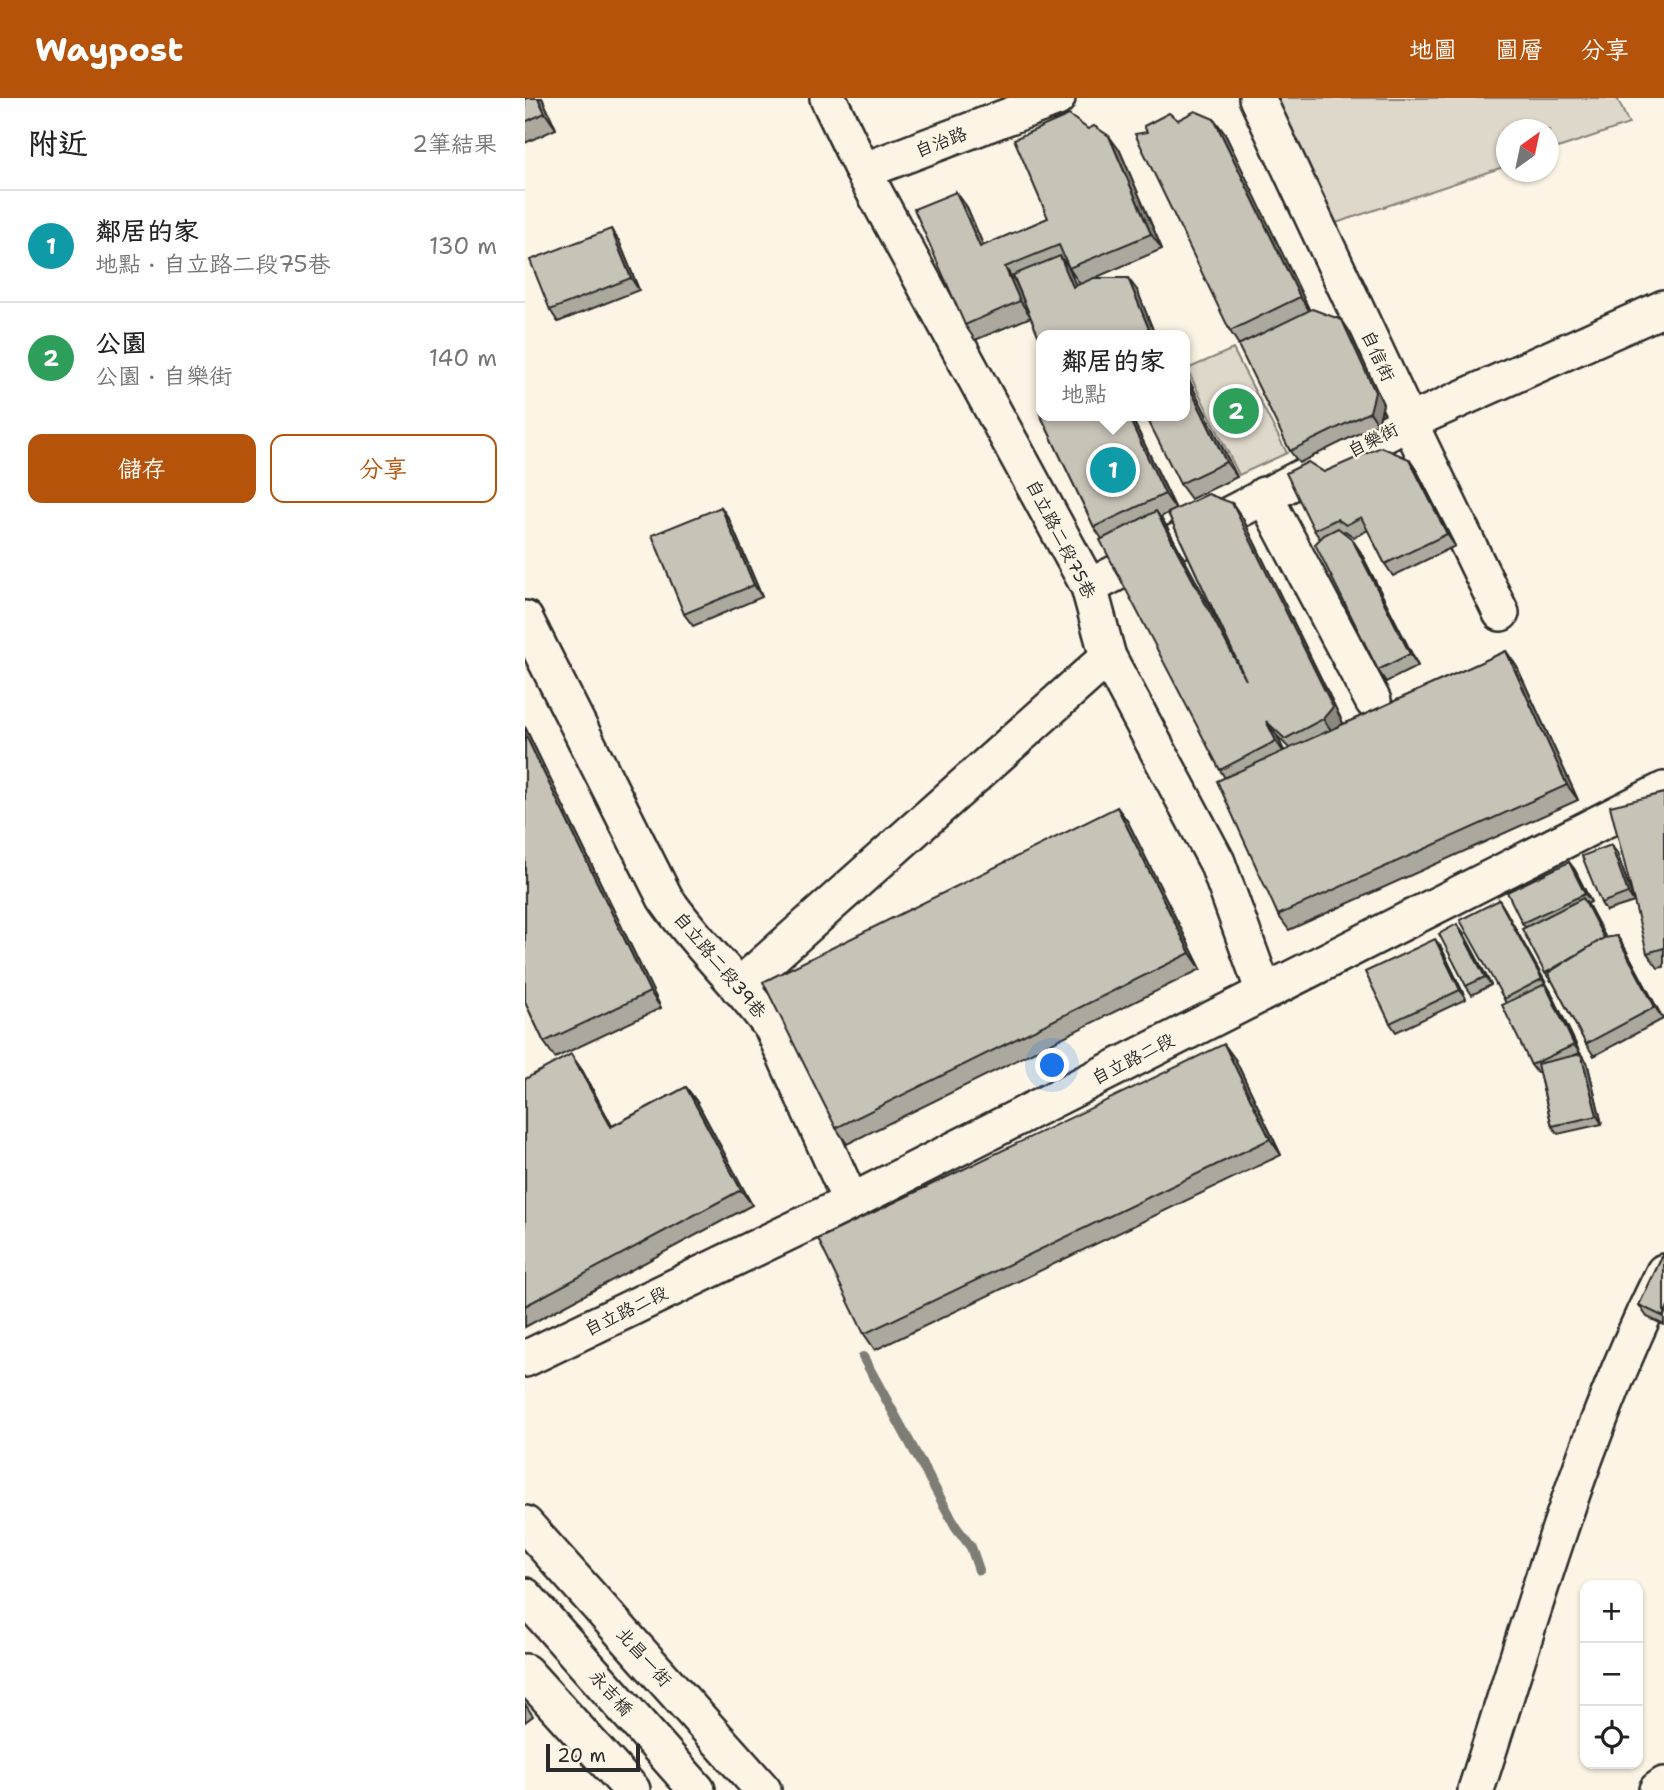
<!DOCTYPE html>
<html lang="zh-TW">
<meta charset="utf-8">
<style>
:root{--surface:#fff;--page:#f6f6f6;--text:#222;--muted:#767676;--line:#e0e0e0;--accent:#b45309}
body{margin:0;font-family:"Shantell Sans","LXGW WenKai TC",sans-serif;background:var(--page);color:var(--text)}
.controls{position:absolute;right:21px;bottom:21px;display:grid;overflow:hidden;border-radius:14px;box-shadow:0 2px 5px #0004}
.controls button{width:63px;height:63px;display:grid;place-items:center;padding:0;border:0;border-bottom:2px solid var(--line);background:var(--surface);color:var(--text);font:35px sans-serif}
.compass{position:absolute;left:971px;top:21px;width:63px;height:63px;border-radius:50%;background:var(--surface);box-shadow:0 2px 5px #0004;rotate:33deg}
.scale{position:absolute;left:21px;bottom:18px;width:94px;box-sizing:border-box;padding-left:7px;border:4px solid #2b2b2b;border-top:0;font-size:19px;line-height:24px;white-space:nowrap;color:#2b2b2b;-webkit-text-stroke:5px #fcf5e5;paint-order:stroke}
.you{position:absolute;left:528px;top:968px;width:24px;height:24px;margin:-18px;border:5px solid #fff;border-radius:50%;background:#1a73e8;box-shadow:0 0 0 10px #1a73e833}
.badge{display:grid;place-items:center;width:46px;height:46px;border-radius:50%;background:var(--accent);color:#fff;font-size:23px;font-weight:700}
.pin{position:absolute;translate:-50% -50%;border:4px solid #fff;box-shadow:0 2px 7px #0006}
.popup{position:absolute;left:511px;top:232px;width:154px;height:91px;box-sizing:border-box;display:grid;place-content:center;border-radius:14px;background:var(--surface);filter:drop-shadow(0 2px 5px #0005);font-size:23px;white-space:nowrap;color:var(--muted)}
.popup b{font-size:26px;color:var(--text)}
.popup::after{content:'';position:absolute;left:50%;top:100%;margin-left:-14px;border:14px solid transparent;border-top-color:var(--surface)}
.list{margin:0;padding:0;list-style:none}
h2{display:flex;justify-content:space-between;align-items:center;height:91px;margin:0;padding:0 28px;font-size:30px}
h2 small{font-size:23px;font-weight:400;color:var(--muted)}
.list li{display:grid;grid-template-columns:46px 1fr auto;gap:21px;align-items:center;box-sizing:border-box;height:112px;padding:0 28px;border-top:2px solid var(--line)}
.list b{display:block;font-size:26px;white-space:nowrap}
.list p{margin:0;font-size:23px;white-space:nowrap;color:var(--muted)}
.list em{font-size:23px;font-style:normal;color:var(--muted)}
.actions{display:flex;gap:14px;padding:21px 28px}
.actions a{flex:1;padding:16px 0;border:2px solid var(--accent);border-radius:14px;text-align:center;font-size:24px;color:var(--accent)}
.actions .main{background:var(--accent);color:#fff}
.icon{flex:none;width:38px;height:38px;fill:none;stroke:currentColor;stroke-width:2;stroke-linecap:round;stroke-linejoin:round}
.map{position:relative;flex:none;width:1139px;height:1692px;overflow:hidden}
header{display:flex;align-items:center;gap:42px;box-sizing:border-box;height:98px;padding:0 35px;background:var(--accent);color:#fff}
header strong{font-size:33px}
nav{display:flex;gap:38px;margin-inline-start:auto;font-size:24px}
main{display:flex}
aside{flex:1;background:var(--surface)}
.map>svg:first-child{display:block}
.green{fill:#ded8ca;stroke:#84827a;stroke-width:2}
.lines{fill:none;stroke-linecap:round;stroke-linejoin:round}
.stream{stroke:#7d7b74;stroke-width:10}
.minor-casing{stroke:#2b2b2b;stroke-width:40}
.minor{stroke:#fcf5e5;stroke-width:35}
.wall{fill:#aca89d;stroke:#2b2b2b;stroke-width:2;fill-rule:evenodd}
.shaded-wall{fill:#8c8880;stroke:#2b2b2b;stroke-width:2}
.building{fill:#c8c3b7;stroke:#2b2b2b;stroke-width:2}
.labels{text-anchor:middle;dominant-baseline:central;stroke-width:5;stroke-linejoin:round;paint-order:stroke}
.street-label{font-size:18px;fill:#2b2b2b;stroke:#fcf5e5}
</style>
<header>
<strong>Waypost</strong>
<nav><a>地圖</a><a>圖層</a><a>分享</a></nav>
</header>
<main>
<aside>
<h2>附近<small>2筆結果</small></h2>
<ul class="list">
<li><span class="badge" style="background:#0f9aa8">1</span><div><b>鄰居的家</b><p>地點 · 自立路二段75巷</p></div><em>130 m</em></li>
<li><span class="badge" style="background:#2e9e5b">2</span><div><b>公園</b><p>公園 · 自樂街</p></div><em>140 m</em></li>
</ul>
<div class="actions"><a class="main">儲存</a><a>分享</a></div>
</aside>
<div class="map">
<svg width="1139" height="1692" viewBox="0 0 1139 1692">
<rect width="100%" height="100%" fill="#fcf5e5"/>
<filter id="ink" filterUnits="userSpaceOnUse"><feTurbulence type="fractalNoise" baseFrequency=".0143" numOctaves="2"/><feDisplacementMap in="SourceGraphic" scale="14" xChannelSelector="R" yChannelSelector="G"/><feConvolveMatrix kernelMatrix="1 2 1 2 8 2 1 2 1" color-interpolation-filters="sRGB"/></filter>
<g filter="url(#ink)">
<g class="green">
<path d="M748 0H1092L1104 26 1024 53V32H982L981 68 805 127Z"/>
<path d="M708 251 762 355 714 377 662 271Z"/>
</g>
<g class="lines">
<path class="stream" d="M338 1259 431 1429 446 1449 454 1472"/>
<defs>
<g id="minor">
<path d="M303 0 338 73 564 489 583 559 692 764 739 894"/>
<path d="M732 0 884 324 976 515"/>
<path d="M338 73 532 0"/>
<path d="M739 397 848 603"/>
<path d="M564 489 884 324 1139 210"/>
<path d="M0 521 140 800C172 847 215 885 248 931L326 1104"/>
<path d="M213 889 583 559"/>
<path d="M0 1261 326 1104 1139 692"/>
<path d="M0 1426 238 1692"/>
<path d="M0 1498 172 1692"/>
<path d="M0 1574 107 1692"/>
<path d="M951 1692C1007 1518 1057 1338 1139 1174"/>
<path d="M1132 1692 1139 1687"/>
</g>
</defs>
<use href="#minor" class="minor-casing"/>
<use href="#minor" class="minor"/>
</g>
<g class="wall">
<path d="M0 0H17L31 31 0 45Z"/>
<path d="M689 21 700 36 784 212 825 234 858 306 853 326 774 365 765 353 714 247 705 233 622 34 653 22Z"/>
<path d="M595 53 637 151 558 185 612 192 630 237H516L506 219 450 242 440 227 431 94 442 109 458 148 523 120ZM540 164H541L544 170 555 186 551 188 544 170Z"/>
<path d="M94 143 114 192 33 224 25 212Z"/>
<path d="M660 274 712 379 666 401 655 386 660 318Z"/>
<path d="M516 318H606L651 411 707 405 718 421 818 625 816 627 981 553 992 569 1053 702 764 832 753 817 700 680 695 672 577 441 569 429ZM643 415 701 539 642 429 636 419ZM752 638 765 651 759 653Z"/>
<path d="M892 373 930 448 868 478 860 466 843 432 829 439 820 433 818 434 835 453 893 568 861 584 853 572 795 441 789 432 799 374Z"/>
<path d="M196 409 204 421 237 499 168 528 159 516Z"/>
<path d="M0 629 136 910 30 960 19 944 0 904Z"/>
<path d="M1139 695V869L1133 870 1122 855Z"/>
<path d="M592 709 603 724 676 871 322 1046 311 1030Z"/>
<path d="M1086 747 1092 755 1109 804 1081 813 1076 805Z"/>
<path d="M1044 764 1050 772 1066 804 1062 806 1081 840 1092 838 1100 850 1138 921 1069 958 1061 946 1027 882 1026 883 1020 875 1000 829 997 825Z"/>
<path d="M974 802 979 810 1026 894 1055 955 1050 957 1062 964 1077 1026 1033 1036 1027 1028 1014 975H1012L1006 967 979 901Z"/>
<path d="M932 826 938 834 966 887 947 897 941 888Z"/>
<path d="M916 849 941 901 871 934 865 925Z"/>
<path d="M710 961 756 1057 350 1252 339 1236Z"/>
<path d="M57 972 87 1028 161 989 172 1004 227 1107 0 1229V981Z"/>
<path d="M1139 1155V1227L1122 1219 1114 1207Z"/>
<path d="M0 1606 8 1618 0 1624Z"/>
</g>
<g class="shaded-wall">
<path d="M13 0H17L31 31 20 15Z"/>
<path d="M689 21 700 36 786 215 775 199Z"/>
<path d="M584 38 595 53 637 151 626 136Z"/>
<path d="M431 94 442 109 466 165 455 149Z"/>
<path d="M86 131 94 143 114 192 106 180Z"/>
<path d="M535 158 544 170 556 201 548 189Z"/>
<path d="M480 169 491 185 506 219 495 203Z"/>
<path d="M603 180 612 192 630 237H629L624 231Z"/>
<path d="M817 222 825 234 858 306 853 326 845 314Z"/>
<path d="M660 274 712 379 701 364 660 280Z"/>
<path d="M603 318H606L651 412 640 396Z"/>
<path d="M884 361 892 373 930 448 922 436Z"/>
<path d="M707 405 718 421 818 625 809 636 798 621Z"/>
<path d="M196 409 204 421 237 499 229 487Z"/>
<path d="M631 413 642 429 732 597 721 582Z"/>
<path d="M827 441 835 453 893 568 885 556Z"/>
<path d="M981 553 992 569 1053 702 1042 687Z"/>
<path d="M741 623 752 638 762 659 751 643Z"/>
<path d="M0 629 136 910 125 894 0 636Z"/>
<path d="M592 709 603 724 676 871 665 855Z"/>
<path d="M1086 747 1092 755 1109 804 1103 795Z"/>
<path d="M1044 764 1050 772 1066 804 1060 796Z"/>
<path d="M1058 800 1064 808 1087 852 1081 844Z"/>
<path d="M974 802 979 810 1022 889 1017 881Z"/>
<path d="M932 826 938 834 966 887 960 879Z"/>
<path d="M1092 838 1100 850 1138 921 1130 909Z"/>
<path d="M910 841 916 849 941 901 935 892Z"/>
<path d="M1020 886 1026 894 1055 955 1049 947Z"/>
<path d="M699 946 710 961 756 1057 745 1041Z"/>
<path d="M46 956 57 972 96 1045 86 1029Z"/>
<path d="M1056 956 1062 964 1077 1026 1072 1018Z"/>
<path d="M161 989 172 1004 227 1107 216 1092Z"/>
</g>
<g class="building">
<path d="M0 0H13L20 15 0 24Z"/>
<path d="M670 13 689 21 775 199 705 233 610 36 622 34 619 28 644 15 653 22Z"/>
<path d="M544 17 563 31 569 28 584 38 626 136 544 170 534 147 480 169 495 203 440 227 389 111 431 94 455 149 523 120 489 41Z"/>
<path d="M86 131 106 180 25 212 5 162Z"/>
<path d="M535 158 548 189 569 180H603L624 231 610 237H516V244L488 177Z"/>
<path d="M787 211 817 222 850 294 845 314 765 353 713 247Z"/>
<path d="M660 280 701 364 655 386 621 318H660Z"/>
<path d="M515 316H516V318H603L640 396 569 429Z"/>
<path d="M856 349 884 361 922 436 860 466 836 419 821 427 812 421 789 432 761 375 783 364 799 374Z"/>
<path d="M683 396 707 405 808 609 798 621 760 641 741 623 751 643 695 672 575 442 631 413 721 582 643 415Z"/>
<path d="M196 409 229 487 159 516 127 437Z"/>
<path d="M813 430 827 441 885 556 853 572 790 446 799 437Z"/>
<path d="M981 553 1042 687 753 817 692 683Z"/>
<path d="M0 636 125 894 19 944 0 904Z"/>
<path d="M1139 695V850L1122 855 1085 708Z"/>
<path d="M592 709 665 855 311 1030 238 884Z"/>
<path d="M1086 747 1103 795 1076 805 1057 758Z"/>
<path d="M1044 764 1060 796 997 825 982 794Z"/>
<path d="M1058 800 1079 840 1034 867 1020 875 997 831Z"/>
<path d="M974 802 1017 881 979 901 935 822Z"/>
<path d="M932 826 960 879 941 888 914 836Z"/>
<path d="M1092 838 1130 909 1061 946 1023 875 1079 840Z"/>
<path d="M910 841 935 892 865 925 840 874Z"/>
<path d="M1020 886 1049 947 1006 967 977 907Z"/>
<path d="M699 946 745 1041 339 1236 293 1141Z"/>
<path d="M46 956 86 1029 161 989 216 1092 0 1208V981Z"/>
<path d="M1056 956 1072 1018 1027 1028 1012 966Z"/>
<path d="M1139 1155V1219L1114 1207Z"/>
</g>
</g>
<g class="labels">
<g class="street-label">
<text transform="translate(416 44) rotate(-21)">自治路</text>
<text transform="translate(853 258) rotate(65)">自信街</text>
<text transform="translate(848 342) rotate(-27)">自樂街</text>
<text transform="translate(536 441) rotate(63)">自立路二段75巷</text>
<text transform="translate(195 867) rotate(50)">自立路二段39巷</text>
<text transform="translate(608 961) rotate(-27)">自立路二段</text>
<text transform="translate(101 1213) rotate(-26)">自立路二段</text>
<text transform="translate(119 1559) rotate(48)">北昌一街</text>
<text transform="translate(86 1595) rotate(48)">永吉橋</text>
</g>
</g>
</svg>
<div class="controls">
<button>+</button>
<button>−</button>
<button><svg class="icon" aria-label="locate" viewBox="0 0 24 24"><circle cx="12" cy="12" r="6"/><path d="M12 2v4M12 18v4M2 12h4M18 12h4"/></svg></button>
</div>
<svg class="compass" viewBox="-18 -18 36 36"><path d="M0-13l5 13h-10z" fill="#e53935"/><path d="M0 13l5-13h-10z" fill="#767676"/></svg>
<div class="scale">20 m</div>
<div class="you"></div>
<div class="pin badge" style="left:588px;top:372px;background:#0f9aa8">1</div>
<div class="popup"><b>鄰居的家</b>地點</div>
<div class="pin badge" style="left:711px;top:313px;background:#2e9e5b">2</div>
</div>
</main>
